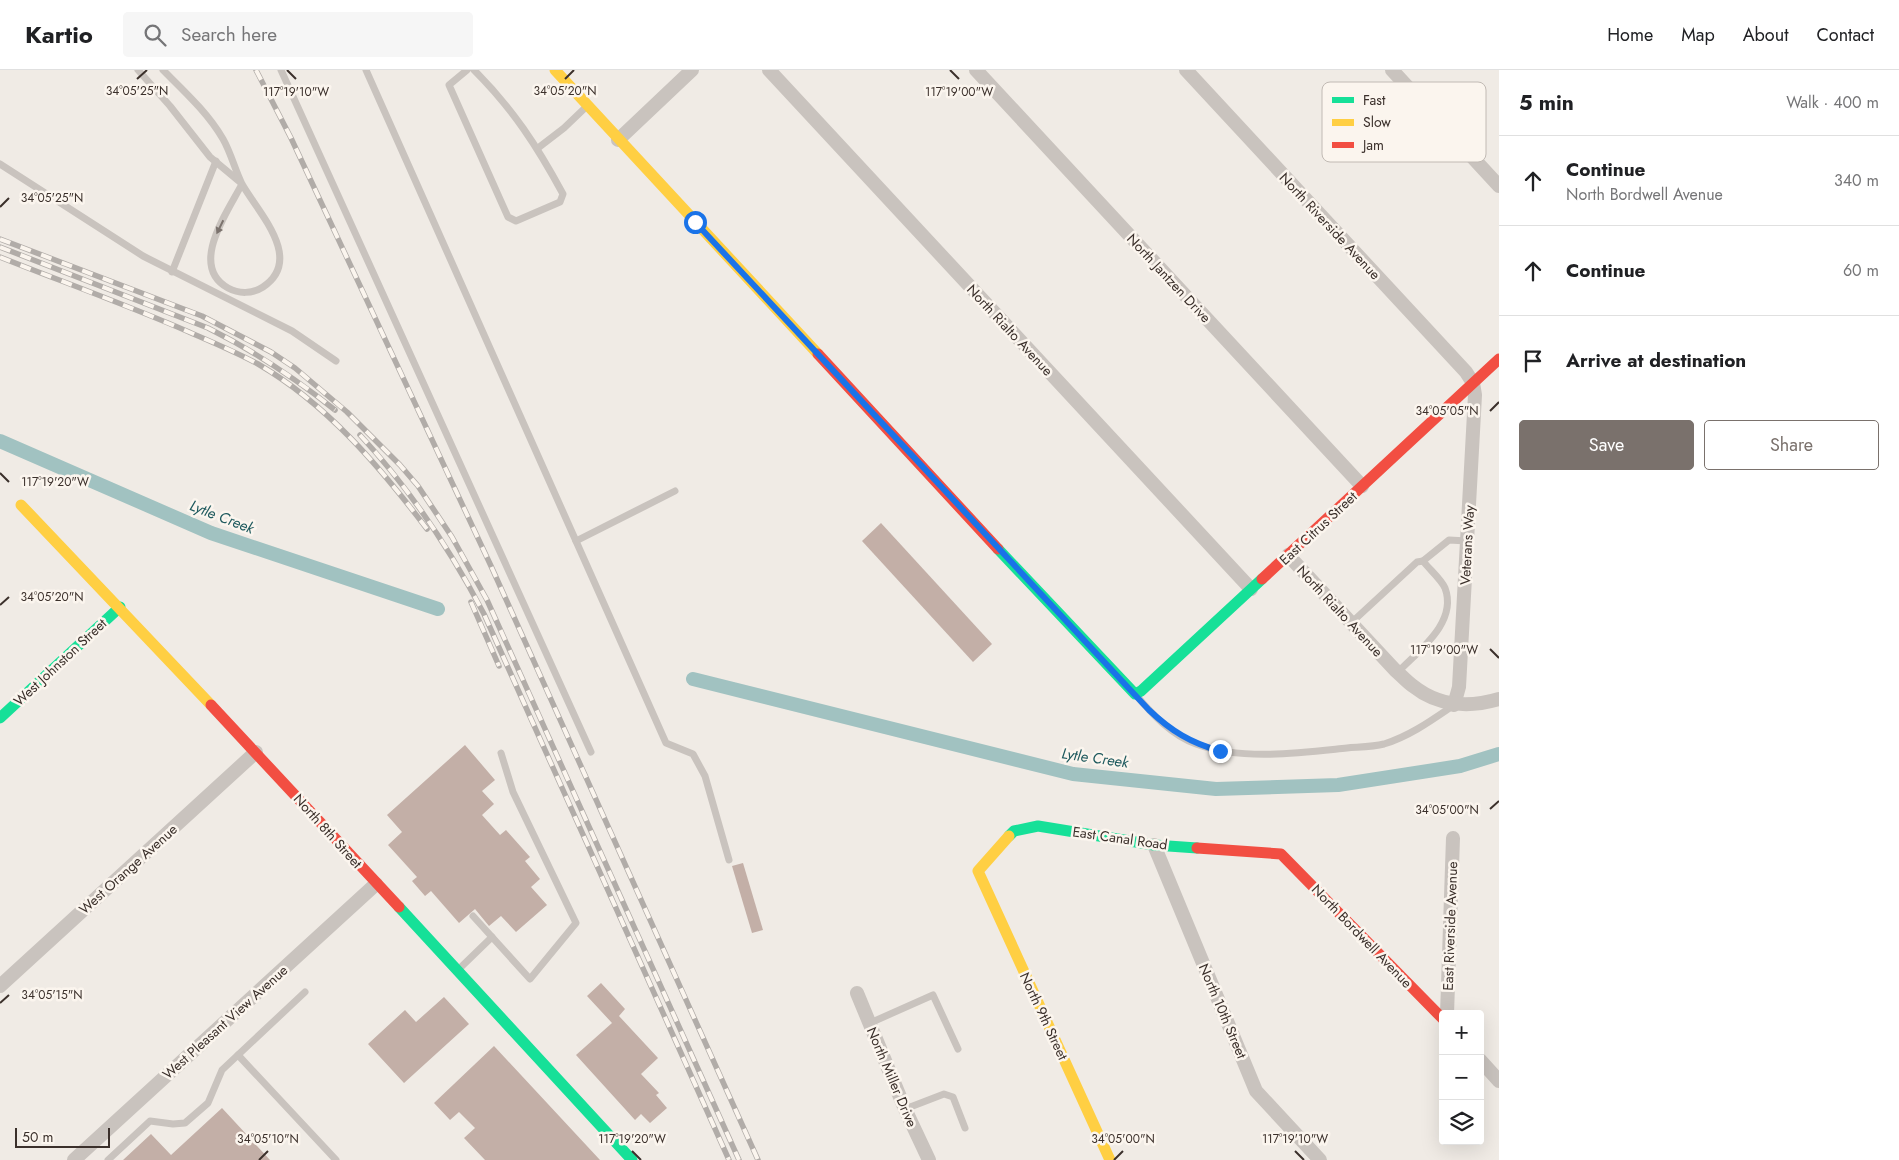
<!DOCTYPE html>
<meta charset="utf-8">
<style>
:root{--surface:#fff;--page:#f6f6f6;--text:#202124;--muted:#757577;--line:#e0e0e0;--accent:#7a716c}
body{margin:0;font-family:Jost,sans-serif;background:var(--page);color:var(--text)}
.controls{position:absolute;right:15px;bottom:15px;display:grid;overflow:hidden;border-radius:5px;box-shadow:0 5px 20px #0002}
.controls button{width:45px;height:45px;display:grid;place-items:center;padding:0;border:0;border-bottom:1px solid var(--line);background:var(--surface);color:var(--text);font:25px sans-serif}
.scale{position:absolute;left:15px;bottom:12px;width:95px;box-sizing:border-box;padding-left:5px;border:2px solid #3b302b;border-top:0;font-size:14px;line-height:18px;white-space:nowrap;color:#3b302b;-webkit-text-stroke:4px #fbf5ee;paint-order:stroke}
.stop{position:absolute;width:15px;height:15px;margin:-11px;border:4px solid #1a73e8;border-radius:50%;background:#fff}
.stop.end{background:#1a73e8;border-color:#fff;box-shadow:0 1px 5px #0008}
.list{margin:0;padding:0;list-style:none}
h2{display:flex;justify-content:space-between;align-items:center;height:65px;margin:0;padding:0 20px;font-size:21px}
h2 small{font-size:16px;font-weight:400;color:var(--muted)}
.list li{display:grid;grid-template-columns:32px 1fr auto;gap:15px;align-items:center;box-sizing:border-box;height:90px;padding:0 20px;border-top:1px solid var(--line)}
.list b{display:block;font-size:19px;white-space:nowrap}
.list p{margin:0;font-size:16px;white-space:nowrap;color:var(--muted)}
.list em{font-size:16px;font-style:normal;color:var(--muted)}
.actions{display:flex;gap:10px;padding:15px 20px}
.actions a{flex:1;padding:11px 0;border:1px solid var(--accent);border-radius:5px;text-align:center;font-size:18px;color:var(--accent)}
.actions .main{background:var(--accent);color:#fff}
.icon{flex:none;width:28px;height:28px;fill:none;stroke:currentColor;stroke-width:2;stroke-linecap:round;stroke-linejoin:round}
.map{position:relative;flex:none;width:1499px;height:1090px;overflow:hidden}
header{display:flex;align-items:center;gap:30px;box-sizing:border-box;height:70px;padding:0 25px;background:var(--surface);border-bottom:1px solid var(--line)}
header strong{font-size:24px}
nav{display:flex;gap:28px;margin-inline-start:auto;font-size:18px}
.search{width:350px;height:45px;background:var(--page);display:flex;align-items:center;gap:12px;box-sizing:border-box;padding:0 18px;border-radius:5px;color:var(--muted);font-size:19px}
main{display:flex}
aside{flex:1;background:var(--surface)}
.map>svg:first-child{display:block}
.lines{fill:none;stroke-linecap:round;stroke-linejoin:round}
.canal{stroke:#a1c2c1;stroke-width:14}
.building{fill:#c3afa7}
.lane{stroke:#c9c3be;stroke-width:7}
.street{stroke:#c9c3be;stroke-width:14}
.fast{stroke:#16e098;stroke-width:11}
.slow{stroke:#ffcf43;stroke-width:11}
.jam{stroke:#f24e42;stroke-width:11}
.rail-casing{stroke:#b1aca8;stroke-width:5.5}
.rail{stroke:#fbf5ee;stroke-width:4;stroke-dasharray:11;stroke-linecap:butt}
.oneway{fill:#7b726d}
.route{stroke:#1a73e8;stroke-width:6}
.ticks{fill:none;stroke:#3b302b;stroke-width:2}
.labels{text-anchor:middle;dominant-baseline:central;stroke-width:5;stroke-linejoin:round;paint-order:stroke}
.street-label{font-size:14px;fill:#3b302b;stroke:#fbf5ee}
.water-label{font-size:15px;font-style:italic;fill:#1f5a5e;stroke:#fbf5ee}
.key{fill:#fbf5ee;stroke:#c1bab4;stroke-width:1}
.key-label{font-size:14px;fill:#3b302b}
.ticks-label{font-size:12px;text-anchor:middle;fill:#3b302b;stroke:#fbf5ee;stroke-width:5;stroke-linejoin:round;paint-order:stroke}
</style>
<header>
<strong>Kartio</strong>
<div class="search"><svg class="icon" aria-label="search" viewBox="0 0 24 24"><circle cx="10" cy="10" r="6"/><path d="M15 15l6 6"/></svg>Search here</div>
<nav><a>Home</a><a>Map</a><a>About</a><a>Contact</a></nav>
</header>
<main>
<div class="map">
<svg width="1499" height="1090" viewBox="0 0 1499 1090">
<rect width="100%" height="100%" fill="#f0ebe5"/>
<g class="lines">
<g class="canal">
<path d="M0 371 211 463 438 539"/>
<path d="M693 609 1073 704 1216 719 1338 715 1460 696 1499 684"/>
</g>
</g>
<g class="building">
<path d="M881 453 992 574 973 592 862 471Z"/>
<path d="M465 675 495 710 482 721 494 734 482 745 500 765 506 760 530 787 525 791 540 809 531 817 547 835 516 862 501 846 489 856 475 839 459 853 431 821 425 826 412 811 417 807 388 775 402 762 387 745Z"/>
<path d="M743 793 763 860 752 863 732 796Z"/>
<path d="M601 913 625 939 619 946 658 988 641 1004 659 1023 656 1025 667 1038 650 1053 641 1044 635 1050 576 985 612 953 587 926Z"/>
<path d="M444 927 469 954 404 1013 368 974 405 940 416 952Z"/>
<path d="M494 976 600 1090H485L464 1068 475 1058 459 1042 450 1050 434 1033Z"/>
<path d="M222 1038 270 1090H123L151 1064 171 1085Z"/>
</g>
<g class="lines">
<g class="lane">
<path d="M138 0 170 36 210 87 240 112"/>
<path d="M163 0C184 21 208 43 223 69 231 83 235 100 242 114 257 141 305 189 263 217 252 224 239 224 228 218 188 196 228 141 242 114"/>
<path d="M281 0 591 682"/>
<path d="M366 0 666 673 693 684 705 706 729 790"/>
<path d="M467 0 449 15 508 147 516 151 560 132 563 124C537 76 513 39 474 0"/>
<path d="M538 78 564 58 587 36"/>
<path d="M0 94 143 186 292 261 336 291"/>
<path d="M172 202 216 91"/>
<path d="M576 471 675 421"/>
<path d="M1351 553 1417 492 1423 491"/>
<path d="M1398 602C1418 581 1458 553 1445 518 1441 509 1429 499 1423 491L1449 470 1467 471"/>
<path d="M1135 624C1152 644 1171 665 1196 674 1242 691 1299 683 1347 678 1359 677 1373 677 1384 674 1410 666 1432 650 1454 635"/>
<path d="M473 846 492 867"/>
<path d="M459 899 492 867 530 909 576 853 513 722 501 683"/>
<path d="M870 953 933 925 958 979"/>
<path d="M238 985 336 1090"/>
<path d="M905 1039 944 1024 953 1027 965 1058"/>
<path d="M108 1090 150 1051 173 1054 185 1053 208 1033 222 1000 305 922"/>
</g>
<g class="street">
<path d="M769 0 1251 519"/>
<path d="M976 0 1362 416"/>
<path d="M1186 0 1466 302 1473 313 1475 325 1459 617 1454 635"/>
<path d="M1392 0 1499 116"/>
<path d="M618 70 692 0"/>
<path d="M1288 485 1395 600C1401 605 1406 611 1413 616 1438 636 1469 638 1499 629"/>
<path d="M1154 775 1256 1021 1320 1090"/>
<path d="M0 916 256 682"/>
<path d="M857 923 905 1039 929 1090"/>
<path d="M1447 944 1453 768"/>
<path d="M1480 990 1499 1011"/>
<path d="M74 1090 376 814"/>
</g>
<g class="fast">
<path d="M998 479 1135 624 1141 621 1262 509"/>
<path d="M0 648 120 537"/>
<path d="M1009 766 1014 761 1038 756 1154 775 1197 778"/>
<path d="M399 837 632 1090"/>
</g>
<g class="slow">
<path d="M555 0 818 284"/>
<path d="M21 435 211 635"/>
<path d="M1009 766 978 801 1110 1090"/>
</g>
<g class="jam">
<path d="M818 284 998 479"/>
<path d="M1262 509 1499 289"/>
<path d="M211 635 399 837"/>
<path d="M1197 778 1281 784 1443 949"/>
</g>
<defs>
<g id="rail">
<path d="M256 0 291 68 491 496 758 1090"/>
<path d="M0 169 202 246 271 282 295 298 347 342 400 395 418 416 452 467 487 530 739 1090"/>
<path d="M0 177 208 258C254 281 295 308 335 340"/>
<path d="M0 187C63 212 127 235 189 262 212 272 236 282 258 294 327 334 380 397 427 459"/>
<path d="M360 365C410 419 450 479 484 544L729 1090"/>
<path d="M471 532 499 596"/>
</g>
</defs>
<use href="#rail" class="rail-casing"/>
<use href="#rail" class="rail"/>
</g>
<defs><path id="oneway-solid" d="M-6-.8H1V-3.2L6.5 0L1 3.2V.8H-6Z" transform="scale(1.25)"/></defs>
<use class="oneway" href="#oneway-solid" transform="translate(220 157) rotate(116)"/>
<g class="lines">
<path class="route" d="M695 152 1149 640C1171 661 1191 673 1220 681"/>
</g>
<path class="ticks" d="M287 0 296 9M950 0 959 9M137 9 147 0M565 9 574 0M0 137 9 128M1490 341 1499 332M0 403 9 412M0 535 9 527M1490 579 1499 588M1490 739 1499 731M0 933 9 925M632 1081 641 1090M1295 1081 1304 1090M259 1090 268 1081M1114 1090 1123 1081"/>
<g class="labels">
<g class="street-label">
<text transform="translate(1330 156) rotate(47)">North Riverside Avenue</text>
<text transform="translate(1169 208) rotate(47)">North Jantzen Drive</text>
<text transform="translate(1010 260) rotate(47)">North Rialto Avenue</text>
<text transform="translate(1318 458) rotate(-43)">East Citrus Street</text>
<text transform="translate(1467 475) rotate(-87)">Veterans Way</text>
<text transform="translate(1340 541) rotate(47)">North Rialto Avenue</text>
<text transform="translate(60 592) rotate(-43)">West Johnston Street</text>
<text transform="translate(328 761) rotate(48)">North 8th Street</text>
<text transform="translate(1120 768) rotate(8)">East Canal Road</text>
<text transform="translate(128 799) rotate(-42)">West Orange Avenue</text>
<text transform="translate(1450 856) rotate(-88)">East Riverside Avenue</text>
<text transform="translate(1362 866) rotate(46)">North Bordwell Avenue</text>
<text transform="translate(1223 941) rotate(67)">North 10th Street</text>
<text transform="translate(1044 946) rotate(65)">North 9th Street</text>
<text transform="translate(225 952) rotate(-42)">West Pleasant View Avenue</text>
<text transform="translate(892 1007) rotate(67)">North Miller Drive</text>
</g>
<g class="water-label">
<text transform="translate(222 447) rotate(21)">Lytle Creek</text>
<text transform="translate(1095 688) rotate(8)">Lytle Creek</text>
</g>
</g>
<rect x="1322" y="12" width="164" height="80" rx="8" class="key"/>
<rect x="1332" y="27" width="22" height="6" fill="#16e098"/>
<rect x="1332" y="49" width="22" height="7" fill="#ffcf43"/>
<rect x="1332" y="72" width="22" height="6" fill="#f24e42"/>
<g class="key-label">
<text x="1363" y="35">Fast</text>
<text x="1363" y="57">Slow</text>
<text x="1363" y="80">Jam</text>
</g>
<g class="ticks-label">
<text x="137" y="25">34°05'25"N</text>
<text x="565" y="25">34°05'20"N</text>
<text x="296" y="26">117°19'10"W</text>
<text x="959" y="26">117°19'00"W</text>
<text x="52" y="132">34°05'25"N</text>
<text x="1447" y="345">34°05'05"N</text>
<text x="55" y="416">117°19'20"W</text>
<text x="52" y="531">34°05'20"N</text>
<text x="1444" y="584">117°19'00"W</text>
<text x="1447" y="744">34°05'00"N</text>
<text x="52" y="929">34°05'15"N</text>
<text x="632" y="1073">117°19'20"W</text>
<text x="1295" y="1073">117°19'10"W</text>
<text x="268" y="1073">34°05'10"N</text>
<text x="1123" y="1073">34°05'00"N</text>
</g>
</svg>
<div class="controls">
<button>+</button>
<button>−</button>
<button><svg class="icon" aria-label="layers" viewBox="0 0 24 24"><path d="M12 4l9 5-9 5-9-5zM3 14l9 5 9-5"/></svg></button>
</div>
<div class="scale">50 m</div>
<div class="stop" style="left:695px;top:152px"></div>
<div class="stop end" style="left:1220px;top:681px"></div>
</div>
<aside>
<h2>5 min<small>Walk · 400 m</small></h2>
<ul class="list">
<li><svg class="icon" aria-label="ahead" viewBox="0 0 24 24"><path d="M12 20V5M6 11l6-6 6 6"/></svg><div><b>Continue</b><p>North Bordwell Avenue</p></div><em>340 m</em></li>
<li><svg class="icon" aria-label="ahead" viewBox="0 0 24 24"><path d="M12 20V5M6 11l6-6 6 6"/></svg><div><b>Continue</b></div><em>60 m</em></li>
<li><svg class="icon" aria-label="arrive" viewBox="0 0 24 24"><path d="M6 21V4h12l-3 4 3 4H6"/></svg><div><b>Arrive at destination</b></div></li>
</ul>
<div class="actions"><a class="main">Save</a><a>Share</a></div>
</aside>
</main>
